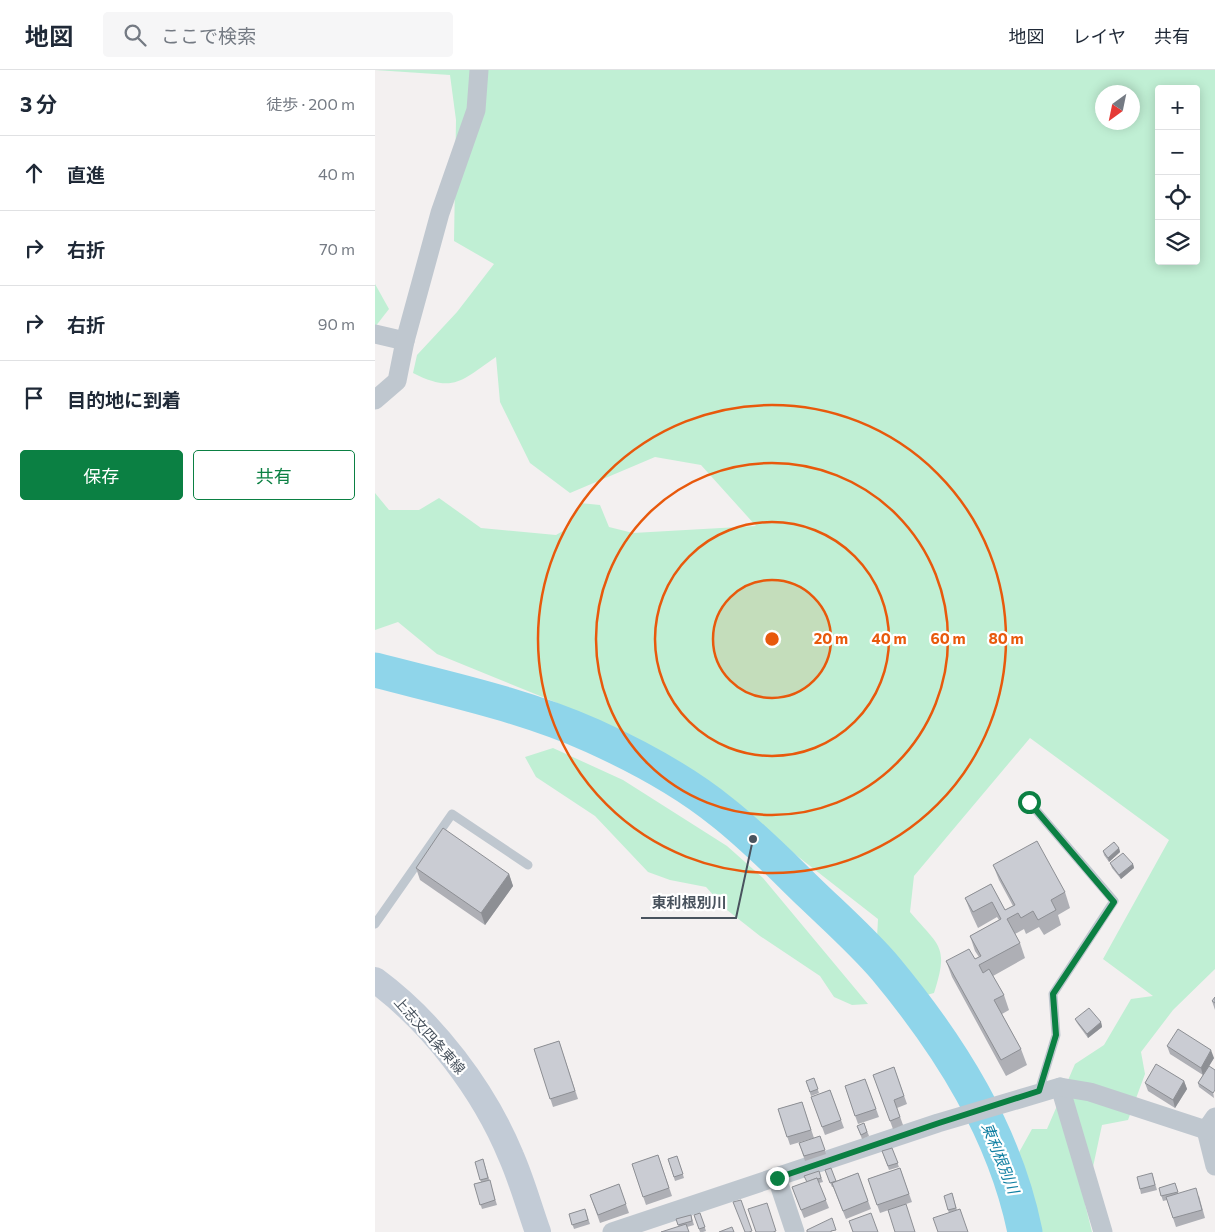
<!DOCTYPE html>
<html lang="ja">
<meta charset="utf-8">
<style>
:root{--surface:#fff;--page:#f6f6f7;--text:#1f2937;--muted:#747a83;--line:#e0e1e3;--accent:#0b8043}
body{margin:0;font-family:Commissioner,"Noto Sans JP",sans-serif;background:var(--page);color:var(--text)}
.controls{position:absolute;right:15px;top:15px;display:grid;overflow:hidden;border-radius:5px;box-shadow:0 2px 12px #0003}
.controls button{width:45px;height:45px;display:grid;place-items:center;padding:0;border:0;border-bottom:1px solid var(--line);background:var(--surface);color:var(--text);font:25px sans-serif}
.compass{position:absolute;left:720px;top:15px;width:45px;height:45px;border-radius:50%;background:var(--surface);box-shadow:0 2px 12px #0003;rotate:213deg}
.stop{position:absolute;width:15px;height:15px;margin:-11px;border:4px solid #0b8043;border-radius:50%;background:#fff}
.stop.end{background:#0b8043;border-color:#fff;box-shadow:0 1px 5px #0008}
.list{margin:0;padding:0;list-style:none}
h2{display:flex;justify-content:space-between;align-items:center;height:65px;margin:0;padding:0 20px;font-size:21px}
h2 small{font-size:16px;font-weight:400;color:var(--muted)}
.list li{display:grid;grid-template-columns:32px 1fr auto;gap:15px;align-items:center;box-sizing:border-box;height:75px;padding:0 20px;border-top:1px solid var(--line)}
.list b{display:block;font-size:19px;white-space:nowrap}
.list em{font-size:16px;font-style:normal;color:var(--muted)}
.actions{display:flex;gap:10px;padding:15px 20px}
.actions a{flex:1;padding:11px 0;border:1px solid var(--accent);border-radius:5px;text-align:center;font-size:18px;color:var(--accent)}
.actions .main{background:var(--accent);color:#fff}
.icon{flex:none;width:28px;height:28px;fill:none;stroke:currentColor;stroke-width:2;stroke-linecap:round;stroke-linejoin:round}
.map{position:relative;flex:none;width:840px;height:1162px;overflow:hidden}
header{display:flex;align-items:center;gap:30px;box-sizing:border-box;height:70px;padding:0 25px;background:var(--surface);border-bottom:1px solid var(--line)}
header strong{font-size:24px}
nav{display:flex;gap:28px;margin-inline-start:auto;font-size:18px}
.search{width:350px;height:45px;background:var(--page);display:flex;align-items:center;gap:12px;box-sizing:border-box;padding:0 18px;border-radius:5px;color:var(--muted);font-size:19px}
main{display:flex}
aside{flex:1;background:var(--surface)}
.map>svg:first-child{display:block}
.green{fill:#c0efd4;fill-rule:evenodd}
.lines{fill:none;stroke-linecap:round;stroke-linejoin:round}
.river{stroke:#8fd5ea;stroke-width:35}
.service{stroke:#bfc7cf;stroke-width:9}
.minor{stroke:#bfc7cf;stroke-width:19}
.secondary{stroke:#c2cbd6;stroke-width:26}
.wall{fill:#aeafb5}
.shaded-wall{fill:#8d8f94}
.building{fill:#caccd3;stroke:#8d8f94}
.route{stroke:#0b8043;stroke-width:6}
.ring{fill:none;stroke:#e8590c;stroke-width:2.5}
.labels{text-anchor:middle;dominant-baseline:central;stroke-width:4.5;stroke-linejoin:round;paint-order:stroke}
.street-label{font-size:14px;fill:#49535e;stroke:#fff}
.water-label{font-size:15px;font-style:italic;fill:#107fa2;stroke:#fff}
.centre{fill:#e8590c;stroke:#fff;stroke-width:2.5}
.ring-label{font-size:15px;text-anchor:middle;font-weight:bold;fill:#e8590c;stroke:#fff;stroke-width:4.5;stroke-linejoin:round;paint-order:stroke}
.leader{fill:none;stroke:#49535e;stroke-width:2}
.callout-dot{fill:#49535e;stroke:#fff;stroke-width:2}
.callout-label{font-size:15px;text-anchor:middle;font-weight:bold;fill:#49535e;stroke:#fff;stroke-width:4.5;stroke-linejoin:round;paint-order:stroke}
</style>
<header>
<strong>地図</strong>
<div class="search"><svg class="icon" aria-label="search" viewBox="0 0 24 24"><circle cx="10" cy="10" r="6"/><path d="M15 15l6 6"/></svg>ここで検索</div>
<nav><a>地図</a><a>レイヤ</a><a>共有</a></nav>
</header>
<main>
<aside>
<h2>3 分<small>徒歩 · 200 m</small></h2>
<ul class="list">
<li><svg class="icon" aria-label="ahead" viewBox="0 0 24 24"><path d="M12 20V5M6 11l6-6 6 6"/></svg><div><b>直進</b></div><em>40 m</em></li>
<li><svg class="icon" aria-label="right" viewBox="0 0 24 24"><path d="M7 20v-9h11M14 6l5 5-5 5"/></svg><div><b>右折</b></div><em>70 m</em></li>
<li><svg class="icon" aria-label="right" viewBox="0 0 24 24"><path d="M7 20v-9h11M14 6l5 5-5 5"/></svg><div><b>右折</b></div><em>90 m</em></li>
<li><svg class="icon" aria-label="arrive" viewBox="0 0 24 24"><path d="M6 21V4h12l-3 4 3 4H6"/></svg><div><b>目的地に到着</b></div></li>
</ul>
<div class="actions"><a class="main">保存</a><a>共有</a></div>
</aside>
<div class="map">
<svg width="840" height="1162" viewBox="0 0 840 1162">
<rect width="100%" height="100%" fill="#f3f0f0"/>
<g class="green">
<path d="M0 0H840V899L798 940 766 982 770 1004 753 1050 727 1055 710 1134 717 1162H662L642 1086 657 1059H672L700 994 729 975 756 929 778 926 728 889 794 770 655 668 539 806 535 842C565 877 574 876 559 923L540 928 502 868 503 849 353 732 271 679 180 632 62 584 23 552 0 560V423L14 440H44L64 428 106 458 181 465 193 458 205 433 225 435 234 457 258 463 381 456 326 395 280 387 195 423 155 393 125 332 121 287C87 310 79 324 38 303L42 285 82 242 119 194 79 171 81 50 75 5ZM784 19H821V191H784ZM728 22H758V52H728Z"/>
<path d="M0 214 14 239 0 257Z"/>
<path d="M178 678 248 710 352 776 388 808 493 934 477 935 459 927 445 906 385 866 352 840 331 817 295 810 273 802 220 746 161 707 150 687Z"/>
</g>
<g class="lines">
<path class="river" d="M0 600C73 619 149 635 218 666 262 686 309 711 347 742 379 767 408 797 437 825 462 849 489 873 511 899 575 976 630 1063 650 1162"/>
<g class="service">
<path d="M654 732 739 831 678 924 681 965 664 1021"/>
<path d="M0 854 77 744 153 795"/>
</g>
<g class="minor">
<path d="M0 264 30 271"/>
<path d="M0 330 22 311 30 271 65 143 101 40 104 0"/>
<path d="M685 1017 728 1162"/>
<path d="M840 1063 831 1060 840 1096"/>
<path d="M402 1108 420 1162"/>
<path d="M237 1162 563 1053 685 1017 715 1022 831 1060 840 1047"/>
</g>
<path class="secondary" d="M0 910C57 952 109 1020 136 1086 147 1111 154 1137 163 1162"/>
</g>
<g class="wall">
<path d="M744 778 745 782 734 792 729 785 728 781Z"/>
<path d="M735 793 758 794 759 798 746 809 737 798Z"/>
<path d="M618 795 690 822 695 838 683 845 686 855 669 865 664 857 651 864 649 859 640 864 645 873 650 888 618 906 629 925 634 940 627 944 646 979 652 995 631 1006 577 907 571 891 600 889 604 887 600 881 595 866 624 850 622 847 603 858 596 843 590 828 616 814 630 840 638 836 624 810Z"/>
<path d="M41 798 134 804 138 816 110 855 45 810Z"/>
<path d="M840 927V940L837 931Z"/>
<path d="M700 949 726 952 727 957 713 968 702 953Z"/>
<path d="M184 971 203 1029 178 1037 159 979Z"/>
<path d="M792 976 839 988 834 996 839 1028 824 1017 823 1013 828 1005 795 984Z"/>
<path d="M519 997 532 1034 522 1038 528 1055 518 1059 498 1005Z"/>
<path d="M439 1008 444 1023 436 1026 431 1011Z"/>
<path d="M490 1009 504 1047 483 1054 470 1016Z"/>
<path d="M809 1011 812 1019 800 1038 773 1021 770 1013Z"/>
<path d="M455 1020 469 1058 450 1065 436 1027Z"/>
<path d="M427 1032 439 1068 415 1075 403 1039Z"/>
<path d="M489 1053 494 1066 487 1069 482 1056Z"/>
<path d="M445 1066 451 1084 430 1091 424 1073Z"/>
<path d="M517 1078 524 1097 514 1100 507 1081Z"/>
<path d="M283 1085 297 1126 271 1135 257 1094Z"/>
<path d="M302 1086 309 1108 300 1111 293 1089Z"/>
<path d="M108 1089 122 1135 107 1139 99 1114 106 1112 100 1092Z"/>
<path d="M525 1098 537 1132 505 1143 493 1109Z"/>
<path d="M450 1100 461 1111 483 1103 496 1139 471 1149 458 1117H457Z"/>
<path d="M444 1101 448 1112 444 1113 454 1138 429 1148 417 1117 432 1112Z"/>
<path d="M777 1103 782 1120 766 1124 765 1119Z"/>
<path d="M800 1113 803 1123 824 1126 830 1148 801 1157 792 1130 788 1131 784 1118Z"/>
<path d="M244 1114 254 1143 225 1153 215 1125Z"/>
<path d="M577 1123 582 1140 574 1143 573 1140Z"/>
<path d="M210 1139 215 1154 199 1159 194 1144Z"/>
<path d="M325 1143 331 1161 328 1162H325L319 1145Z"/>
<path d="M316 1145 319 1155 312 1157H304L301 1149Z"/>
</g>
<g class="shaded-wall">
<path d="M744 778 745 782 734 792 733 788Z"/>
<path d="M758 794 759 798 746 809 744 805Z"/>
<path d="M134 804 138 816 110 855 106 843Z"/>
<path d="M726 952 727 957 713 968 712 964Z"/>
<path d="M836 980 839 988 828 1006 826 998Z"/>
<path d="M809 1011 812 1019 800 1038 798 1030Z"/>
</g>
<g class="building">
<path d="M68 758 134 804 106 843 41 798Z"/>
<path d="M662 771 690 822 676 830 681 840 663 850 658 841 646 848 643 843 632 849 645 873 604 895 608 903 614 899 629 925 619 930 646 979 626 990 571 891 594 879 600 889 606 886 595 866 626 849 617 832 598 842 590 828 616 814 630 840 640 835 618 795Z"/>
<path d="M739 772 744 778 733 788 728 781Z"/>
<path d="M748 783 758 794 744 805 735 793Z"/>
<path d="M840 927V933L837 931Z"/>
<path d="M714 938 726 952 712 964 700 949Z"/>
<path d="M803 959 836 980 826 998 792 976Z"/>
<path d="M184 971 200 1021 175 1029 159 979Z"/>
<path d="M781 994 809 1011 798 1030 770 1013Z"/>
<path d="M834 996 840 1000V1020L838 1023 823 1013Z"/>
<path d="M519 997 529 1026 519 1030 525 1047 515 1051 498 1005Z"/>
<path d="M439 1008 443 1019 435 1022 431 1011Z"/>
<path d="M490 1009 501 1039 480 1046 470 1016Z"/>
<path d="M455 1020 466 1050 447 1057 436 1027Z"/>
<path d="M427 1032 436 1060 412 1067 403 1039Z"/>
<path d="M489 1053 492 1062 486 1065 482 1056Z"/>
<path d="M445 1066 450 1080 429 1086 424 1073Z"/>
<path d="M517 1078 523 1093 513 1096 507 1081Z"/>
<path d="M283 1085 294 1118 268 1127 257 1094Z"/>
<path d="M302 1086 308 1104 299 1107 293 1089Z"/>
<path d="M108 1089 113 1108 105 1110 100 1092Z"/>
<path d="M456 1098 461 1111 455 1113 450 1100Z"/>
<path d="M525 1098 534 1124 502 1135 493 1109Z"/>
<path d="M444 1101 446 1108 443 1109 442 1108 432 1112 429 1106Z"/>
<path d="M483 1103 493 1131 468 1141 457 1113Z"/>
<path d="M777 1103 780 1115 765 1119 762 1107Z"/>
<path d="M442 1108 451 1130 426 1140 417 1117Z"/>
<path d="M115 1110 120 1130 105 1135 99 1114Z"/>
<path d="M800 1113 803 1122 786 1126 784 1118Z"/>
<path d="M244 1114 251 1134 223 1145 215 1125Z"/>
<path d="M821 1118 827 1140 798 1148 791 1127Z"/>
<path d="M577 1123 581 1138 573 1140 569 1126Z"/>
<path d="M366 1130 377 1161 374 1162H370L358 1132Z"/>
<path d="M392 1133 401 1161 398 1162H381L373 1139Z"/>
<path d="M531 1134 540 1162H520L513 1140Z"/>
<path d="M210 1139 213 1150 197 1155 194 1144Z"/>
<path d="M585 1139 593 1162H563L558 1148Z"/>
<path d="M325 1143 330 1157 324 1159 319 1145Z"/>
<path d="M496 1143 503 1162H478L474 1151Z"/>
<path d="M316 1145 317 1151 303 1155 301 1149Z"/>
<path d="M457 1148 461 1160 456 1161V1162H432V1160Z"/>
<path d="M311 1154 314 1162H286Z"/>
<path d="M357 1157 359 1162H344Z"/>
</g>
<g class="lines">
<path class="route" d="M402 1108 564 1053 664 1021 681 965 678 924 739 832 654 732"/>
</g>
<circle cx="397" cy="569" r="59" fill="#e8590c" fill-opacity=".12"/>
<g class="ring">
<circle cx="397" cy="569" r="59"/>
<circle cx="397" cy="569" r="117"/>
<circle cx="397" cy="569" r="176"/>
<circle cx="397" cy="569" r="234"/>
</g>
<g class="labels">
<g class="street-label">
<text transform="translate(55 965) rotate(48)">上志文四条東線</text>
</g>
<g class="water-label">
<text transform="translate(626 1088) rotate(68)">東利根別川</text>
</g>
</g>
<circle cx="397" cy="569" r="8" class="centre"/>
<g class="ring-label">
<text x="456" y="574">20 m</text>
<text x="514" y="574">40 m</text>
<text x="573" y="574">60 m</text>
<text x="631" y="574">80 m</text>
</g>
<path class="leader" d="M378 769L361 848H266"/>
<circle class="callout-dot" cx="378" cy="769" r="5"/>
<g class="callout-label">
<text x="314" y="838">東利根別川</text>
</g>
</svg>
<div class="controls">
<button>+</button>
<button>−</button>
<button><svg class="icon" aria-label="locate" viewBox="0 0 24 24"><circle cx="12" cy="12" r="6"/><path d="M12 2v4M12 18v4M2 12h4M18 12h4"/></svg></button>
<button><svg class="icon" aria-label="layers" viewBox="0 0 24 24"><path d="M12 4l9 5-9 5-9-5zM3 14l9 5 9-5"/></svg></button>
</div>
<svg class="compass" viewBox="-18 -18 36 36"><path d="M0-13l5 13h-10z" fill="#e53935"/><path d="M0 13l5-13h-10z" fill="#747a83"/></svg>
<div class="stop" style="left:654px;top:732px"></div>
<div class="stop end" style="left:402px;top:1108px"></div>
</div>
</main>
